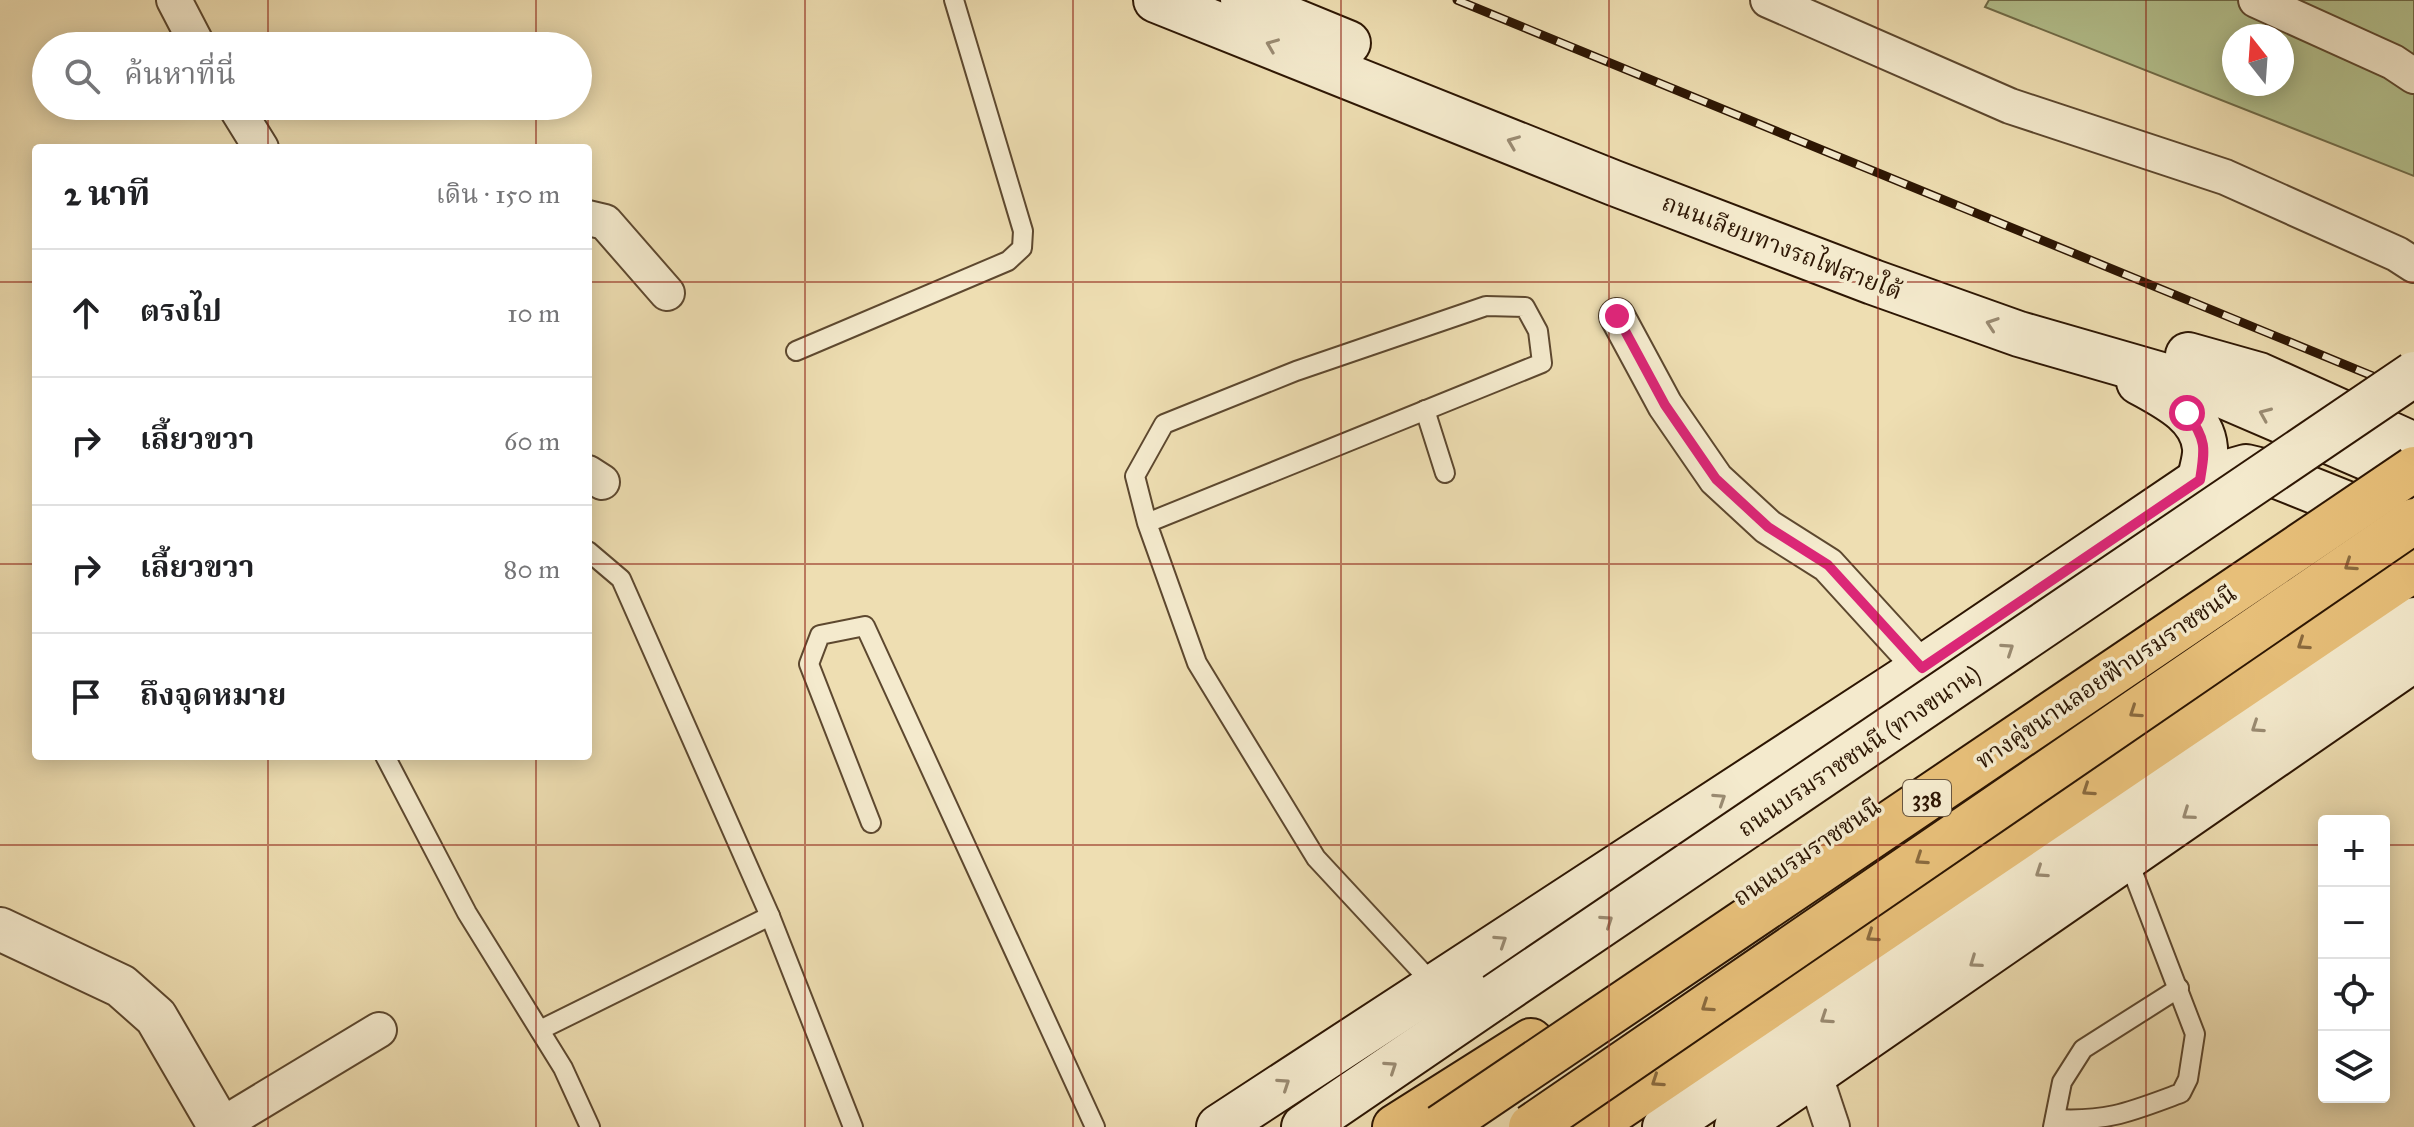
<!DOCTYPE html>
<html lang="th">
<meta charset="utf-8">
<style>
:root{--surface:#fff;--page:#f6f6f6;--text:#202124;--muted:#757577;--line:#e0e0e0}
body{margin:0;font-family:"IM FELL Great Primer","Noto Serif Thai",serif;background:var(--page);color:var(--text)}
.controls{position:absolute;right:24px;bottom:24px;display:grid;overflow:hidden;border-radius:8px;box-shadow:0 4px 20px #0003}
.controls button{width:72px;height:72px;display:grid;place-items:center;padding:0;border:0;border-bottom:2px solid var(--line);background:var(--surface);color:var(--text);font:40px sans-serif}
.compass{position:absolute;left:2222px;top:24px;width:72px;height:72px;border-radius:50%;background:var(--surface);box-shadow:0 4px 20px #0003;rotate:343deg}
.stop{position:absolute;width:24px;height:24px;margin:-18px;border:6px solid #db2777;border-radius:50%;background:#fff}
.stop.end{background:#db2777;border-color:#fff;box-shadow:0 2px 8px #0008}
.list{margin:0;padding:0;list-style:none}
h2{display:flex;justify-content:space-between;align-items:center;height:104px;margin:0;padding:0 32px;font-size:34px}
h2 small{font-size:26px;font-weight:400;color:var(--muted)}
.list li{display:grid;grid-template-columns:52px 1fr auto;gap:24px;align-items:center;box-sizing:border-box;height:128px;padding:0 32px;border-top:2px solid var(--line)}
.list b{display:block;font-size:30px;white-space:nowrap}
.list em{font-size:26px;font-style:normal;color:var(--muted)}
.icon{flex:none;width:44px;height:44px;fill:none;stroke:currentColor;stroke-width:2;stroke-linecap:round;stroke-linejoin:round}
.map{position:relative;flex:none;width:2414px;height:1127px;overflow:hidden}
.search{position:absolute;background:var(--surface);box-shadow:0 4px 20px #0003;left:32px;top:32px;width:560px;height:88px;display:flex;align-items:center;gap:20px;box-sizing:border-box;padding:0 28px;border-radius:44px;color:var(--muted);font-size:30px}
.panel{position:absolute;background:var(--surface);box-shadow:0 4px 20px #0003;left:32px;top:144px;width:560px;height:616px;border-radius:8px}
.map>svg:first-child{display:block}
.green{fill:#b4c28f;stroke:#706c49;stroke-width:2;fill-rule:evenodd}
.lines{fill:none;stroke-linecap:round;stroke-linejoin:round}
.service-casing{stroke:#5d482f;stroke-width:22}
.minor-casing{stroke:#5d482f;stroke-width:38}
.tertiary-casing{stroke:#5d482f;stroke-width:46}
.secondary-casing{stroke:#2d1603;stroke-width:48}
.primary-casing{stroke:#2d1603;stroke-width:48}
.service{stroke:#f4eacd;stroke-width:18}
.minor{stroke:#f4eacd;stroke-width:34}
.tertiary{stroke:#f4eacd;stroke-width:42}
.secondary{stroke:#f4eacd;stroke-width:44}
.primary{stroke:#e7bf79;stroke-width:44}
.rail-casing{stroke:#2d1603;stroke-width:9}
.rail{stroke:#f4eacd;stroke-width:6;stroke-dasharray:18;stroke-linecap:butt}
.secondary-bridge-casing{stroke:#2d1603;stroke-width:48;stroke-linecap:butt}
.primary-bridge-casing{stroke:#2d1603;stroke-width:48;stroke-linecap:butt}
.secondary-bridge{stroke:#f4eacd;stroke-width:44}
.primary-bridge{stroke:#e7bf79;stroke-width:44}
.oneway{stroke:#9a8b72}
.oneway2{stroke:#8a6a3e}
.route{stroke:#db2777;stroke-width:10}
.grid{fill:none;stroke:#8f2418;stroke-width:2;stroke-opacity:0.55}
.labels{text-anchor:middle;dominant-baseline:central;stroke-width:7;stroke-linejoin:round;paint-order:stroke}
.shield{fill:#f4eacd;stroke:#695640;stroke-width:2}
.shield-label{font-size:22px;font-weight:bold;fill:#2d1603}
.street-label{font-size:24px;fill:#2d1603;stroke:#f4eacd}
</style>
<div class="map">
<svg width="2414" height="1127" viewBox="0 0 2414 1127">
<rect width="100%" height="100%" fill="#eedeb2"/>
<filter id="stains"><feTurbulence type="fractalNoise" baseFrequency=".0025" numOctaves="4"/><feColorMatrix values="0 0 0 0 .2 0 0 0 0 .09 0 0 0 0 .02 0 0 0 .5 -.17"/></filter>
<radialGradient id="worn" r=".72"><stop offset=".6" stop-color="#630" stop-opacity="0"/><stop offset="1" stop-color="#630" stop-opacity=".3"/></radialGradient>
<path class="green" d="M1989 0H2414V176L1985 7ZM2234 36H2282V84H2234Z"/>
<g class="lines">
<defs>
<g id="service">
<path d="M796 351 1008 261 1022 248 1023 231 954 0"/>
<path d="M1425 410 1445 473"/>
<path d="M1147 523 1542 363 1538 331 1525 307 1486 306 1296 371 1164 424 1135 476 1147 523 1197 663 1316 858 1434 985"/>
<path d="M588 551 621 579 770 916 853 1127"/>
<path d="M385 756 467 913 563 1068 590 1127"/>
<path d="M871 823 809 664 820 635 865 626 1095 1127"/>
<path d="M540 1030 770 916"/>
<path d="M2055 1119C2109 1122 2132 1111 2181 1093L2188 1079 2195 1034 2127 857"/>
<path d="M2053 1127 2062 1082 2083 1049 2179 988"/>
</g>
<g id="minor">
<path d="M174 0 198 46"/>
<path d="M1768 0 2010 106 2225 177 2397 254 2414 265"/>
<path d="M2256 0 2393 62 2414 76"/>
<path d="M235 106 261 148"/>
<path d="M588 218 605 222 667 293"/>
<path d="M1617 316 1665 405 1716 479 1768 527 1828 565 1922 668"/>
<path d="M588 473 602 482"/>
<path d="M1814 1073 1832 1127"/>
<path d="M220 1126 379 1030"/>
</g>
<path id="tertiary" d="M0 929 121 986 156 1017 220 1127"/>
<g id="secondary">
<path d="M1156 0 1614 183 1873 282 2019 334 2203 387 2414 478"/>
<path d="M1243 0 1348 43"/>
<path d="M2188 355 2259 375 2414 445"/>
<path d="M2139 382C2166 397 2202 414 2205 448 2206 458 2201 471 2200 480"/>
<path d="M1219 1127 1922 668 2200 480 2246 467 2267 472 2387 520"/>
<path d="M1304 1127 1496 996"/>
<path d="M1665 1127 2414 620"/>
<path d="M1737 1127 2414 659"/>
</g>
<g id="primary">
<path d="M1395 1127 1531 1041"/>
<path d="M1590 1127 2414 569"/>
</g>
</defs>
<use href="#service" class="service-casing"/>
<use href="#minor" class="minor-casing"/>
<use href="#tertiary" class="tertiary-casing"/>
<use href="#secondary" class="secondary-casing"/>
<use href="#primary" class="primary-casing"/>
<use href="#service" class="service"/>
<use href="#minor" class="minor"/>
<use href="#tertiary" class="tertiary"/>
<use href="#secondary" class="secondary"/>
<use href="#primary" class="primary"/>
<defs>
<path id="rail" d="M1457 0 2414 393"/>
</defs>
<use href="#rail" class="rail-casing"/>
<use href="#rail" class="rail"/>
<defs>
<path id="secondary-bridge" d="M1496 996 2414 374"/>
<g id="primary-bridge">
<path d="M1441 1127 2414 469"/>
<path d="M1531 1127 2414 521"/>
</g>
</defs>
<use href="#secondary-bridge" class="secondary-bridge-casing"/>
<use href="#primary-bridge" class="primary-bridge-casing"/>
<use href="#secondary-bridge" class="secondary-bridge"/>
<use href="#primary-bridge" class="primary-bridge"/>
</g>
<defs><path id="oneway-chevron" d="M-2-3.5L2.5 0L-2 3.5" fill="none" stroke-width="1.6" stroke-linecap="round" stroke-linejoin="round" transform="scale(2)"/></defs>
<g class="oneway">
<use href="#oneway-chevron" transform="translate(1272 45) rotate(-158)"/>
<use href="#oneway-chevron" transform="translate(1513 142) rotate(-158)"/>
<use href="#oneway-chevron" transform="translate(1992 324) rotate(-161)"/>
<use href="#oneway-chevron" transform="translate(2265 414) rotate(-157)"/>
<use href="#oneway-chevron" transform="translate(2008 649) rotate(-34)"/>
<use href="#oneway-chevron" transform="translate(2257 727) rotate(146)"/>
<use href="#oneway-chevron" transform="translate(1720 799) rotate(-33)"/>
<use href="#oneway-chevron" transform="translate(2188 814) rotate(145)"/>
<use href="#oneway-chevron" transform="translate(2041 872) rotate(146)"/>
<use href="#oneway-chevron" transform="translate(1607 921) rotate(-34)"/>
<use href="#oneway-chevron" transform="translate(1501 941) rotate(-33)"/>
<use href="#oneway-chevron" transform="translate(1975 962) rotate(145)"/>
<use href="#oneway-chevron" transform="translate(1826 1018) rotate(146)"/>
<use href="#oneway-chevron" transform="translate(1391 1067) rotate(-34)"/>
<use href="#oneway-chevron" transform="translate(1284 1084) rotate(-34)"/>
</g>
<g class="oneway2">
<use href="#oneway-chevron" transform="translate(2350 565) rotate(146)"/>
<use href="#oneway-chevron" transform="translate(2303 644) rotate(146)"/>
<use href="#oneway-chevron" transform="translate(2135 712) rotate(146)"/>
<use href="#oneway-chevron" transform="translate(2088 790) rotate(146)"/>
<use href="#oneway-chevron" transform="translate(1921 859) rotate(146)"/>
<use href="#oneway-chevron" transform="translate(1872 936) rotate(146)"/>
<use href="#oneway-chevron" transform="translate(1707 1006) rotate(146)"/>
<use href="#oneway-chevron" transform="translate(1657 1081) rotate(146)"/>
</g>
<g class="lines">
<path class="route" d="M1617 316 1665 405 1716 479 1768 527 1828 565 1922 668 2200 480C2205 449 2207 440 2187 413"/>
</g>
<path class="grid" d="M268 0V46M536 0V46M805 0V1127M1073 0V1127M1341 0V1127M1609 0V1127M1878 0V1127M2146 0V1127M268 106V148M536 106V148M0 282H36M588 282H2414M0 564H36M588 564H2414M268 756V1127M536 756V1127M0 845H2324M2384 845H2414"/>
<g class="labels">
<rect class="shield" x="1903" y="780" width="48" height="36" rx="6"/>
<g class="shield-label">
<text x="1927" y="798">338</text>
</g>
<g class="street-label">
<text transform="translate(1782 247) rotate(21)">ถนนเลียบทางรถไฟสายใต้</text>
<text transform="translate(2106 677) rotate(-34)">ทางคู่ขนานลอยฟ้าบรมราชชนนี</text>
<text transform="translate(1859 751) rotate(-34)">ถนนบรมราชชนนี (ทางขนาน)</text>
<text transform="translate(1807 852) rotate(-34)">ถนนบรมราชชนนี</text>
</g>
</g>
<rect width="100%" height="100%" filter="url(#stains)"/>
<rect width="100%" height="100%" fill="url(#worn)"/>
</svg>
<div class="controls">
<button>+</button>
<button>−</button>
<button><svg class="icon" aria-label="locate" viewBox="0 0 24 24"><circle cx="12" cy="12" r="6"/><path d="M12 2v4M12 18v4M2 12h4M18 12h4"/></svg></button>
<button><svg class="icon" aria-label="layers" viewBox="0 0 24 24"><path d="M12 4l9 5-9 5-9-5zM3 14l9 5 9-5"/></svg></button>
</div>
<svg class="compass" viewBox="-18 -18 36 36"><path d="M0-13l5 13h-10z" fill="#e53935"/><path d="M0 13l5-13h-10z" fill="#757577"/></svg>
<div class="stop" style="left:2187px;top:413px"></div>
<div class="stop end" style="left:1617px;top:316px"></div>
<div class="search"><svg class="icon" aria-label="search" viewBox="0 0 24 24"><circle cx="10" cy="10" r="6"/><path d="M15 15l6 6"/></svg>ค้นหาที่นี่</div>
<section class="panel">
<h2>2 นาที<small>เดิน · 150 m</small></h2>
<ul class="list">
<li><svg class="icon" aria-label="ahead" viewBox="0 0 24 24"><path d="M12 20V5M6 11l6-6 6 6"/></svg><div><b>ตรงไป</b></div><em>10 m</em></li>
<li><svg class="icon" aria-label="right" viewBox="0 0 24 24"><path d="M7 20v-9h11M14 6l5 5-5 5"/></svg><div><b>เลี้ยวขวา</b></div><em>60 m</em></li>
<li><svg class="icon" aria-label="right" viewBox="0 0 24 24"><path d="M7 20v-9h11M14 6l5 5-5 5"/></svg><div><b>เลี้ยวขวา</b></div><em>80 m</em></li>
<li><svg class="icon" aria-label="arrive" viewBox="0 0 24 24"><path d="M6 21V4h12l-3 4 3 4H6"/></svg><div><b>ถึงจุดหมาย</b></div></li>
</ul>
</section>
</div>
